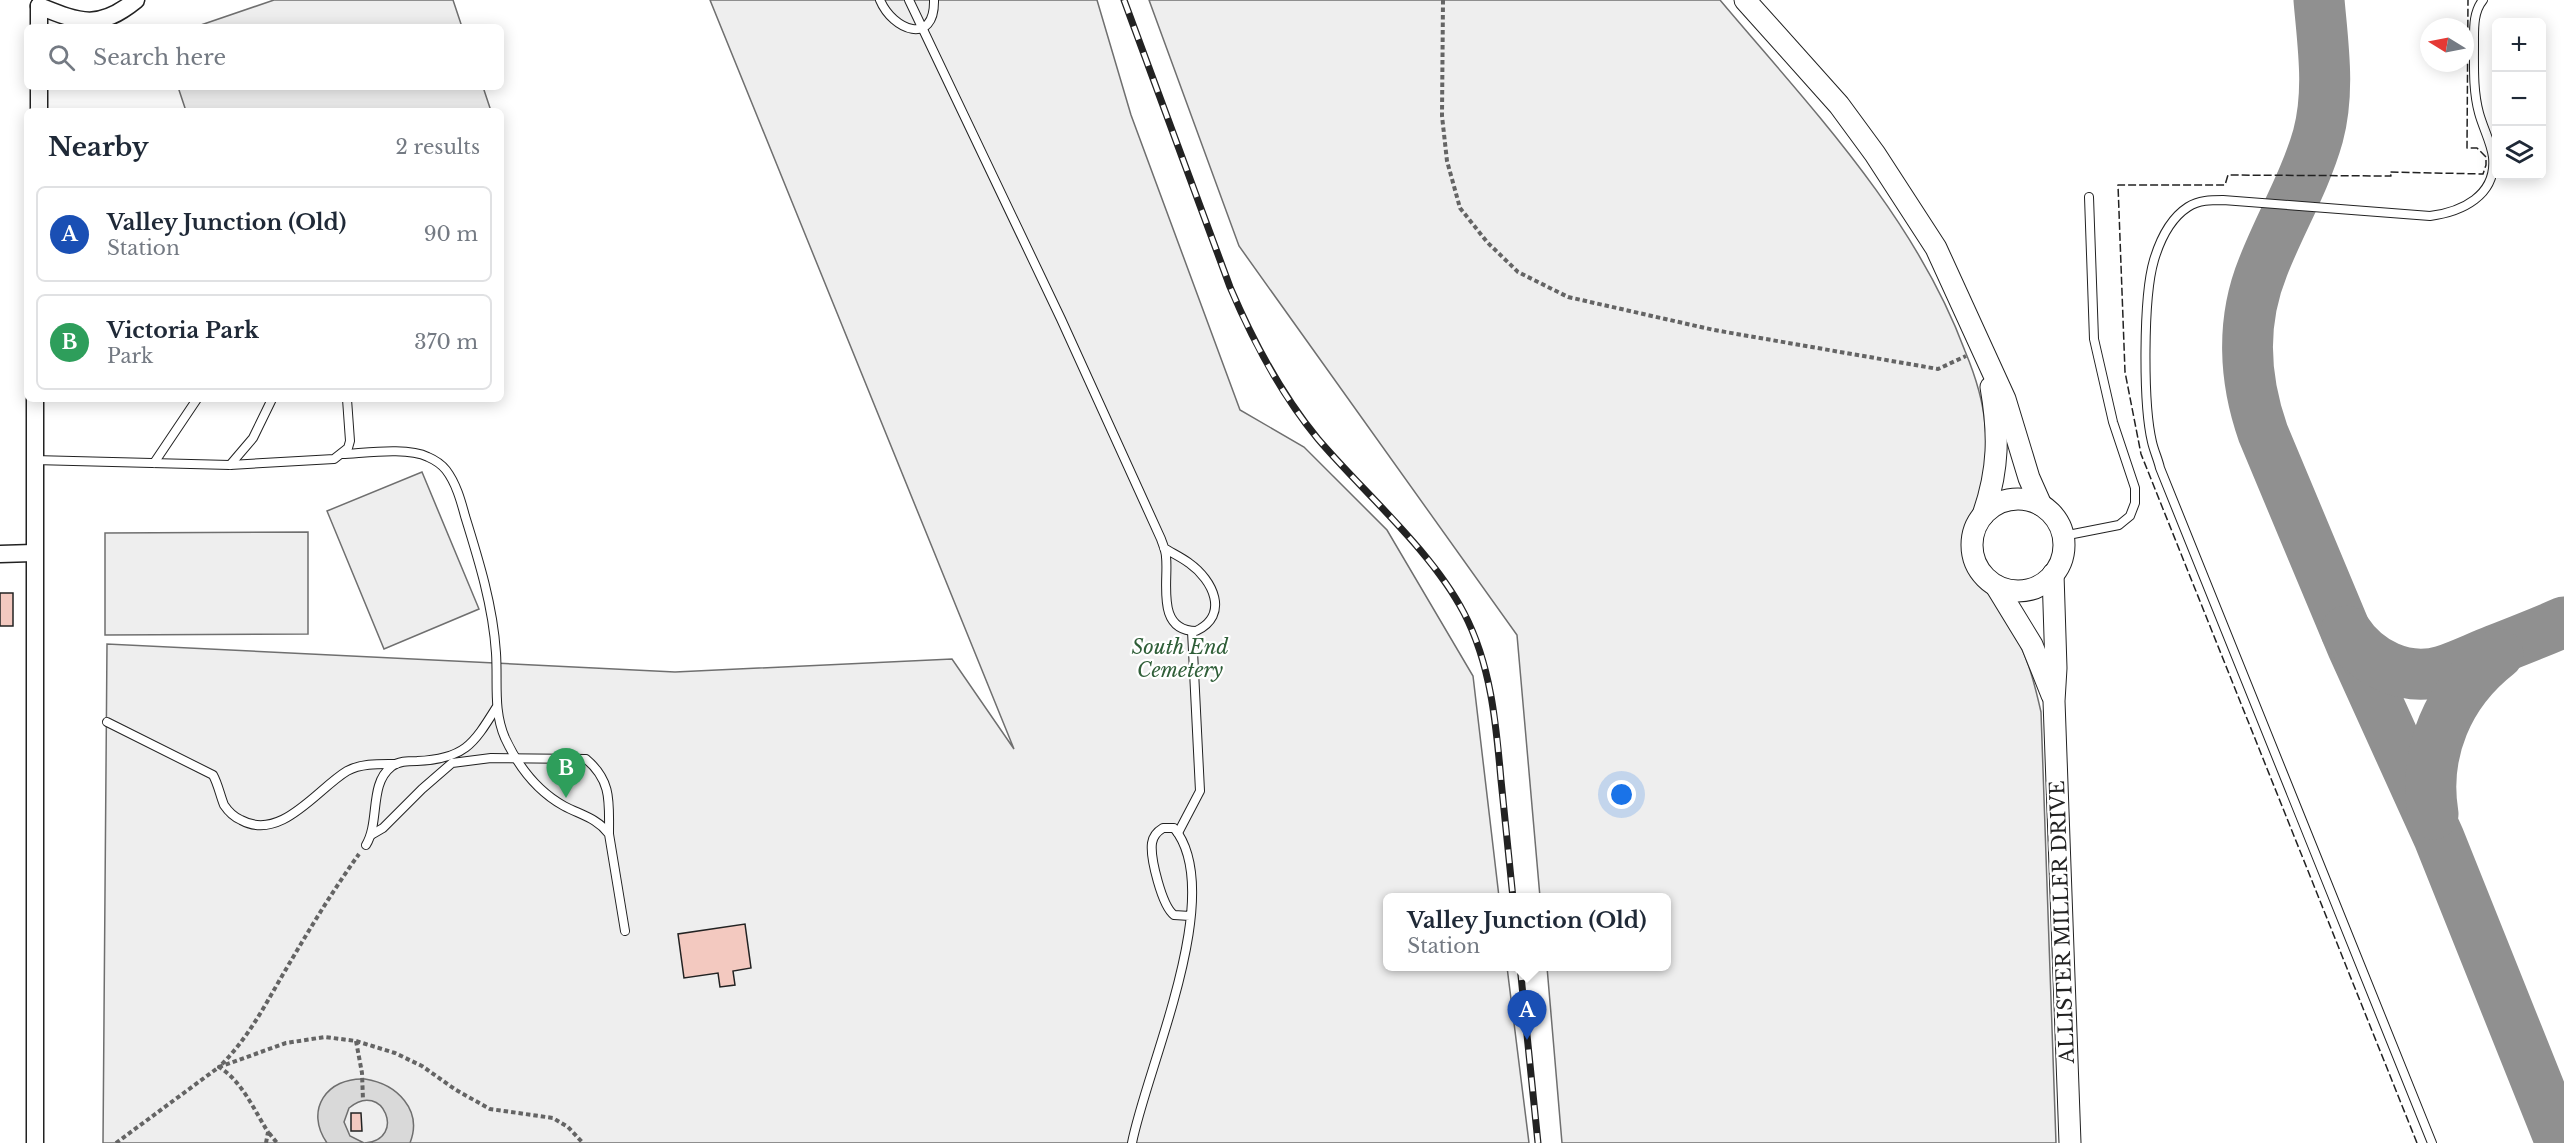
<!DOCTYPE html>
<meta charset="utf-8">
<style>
:root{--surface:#fff;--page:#f6f6f7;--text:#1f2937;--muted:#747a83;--line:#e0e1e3;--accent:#c62828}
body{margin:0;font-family:"Libre Baskerville",serif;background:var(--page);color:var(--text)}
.controls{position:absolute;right:18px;top:18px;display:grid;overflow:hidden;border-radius:9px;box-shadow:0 3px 15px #0003}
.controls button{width:54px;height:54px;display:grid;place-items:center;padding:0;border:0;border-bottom:2px solid var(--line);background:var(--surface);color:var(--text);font:30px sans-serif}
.compass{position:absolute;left:2420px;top:18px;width:54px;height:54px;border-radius:50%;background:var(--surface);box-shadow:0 3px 15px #0003;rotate:280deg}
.you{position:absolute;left:1622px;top:795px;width:21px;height:21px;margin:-15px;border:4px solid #fff;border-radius:50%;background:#1a73e8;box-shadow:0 0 0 9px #1a73e833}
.badge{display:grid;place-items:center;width:39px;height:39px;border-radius:50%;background:var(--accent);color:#fff;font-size:20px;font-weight:700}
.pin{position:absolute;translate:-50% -50px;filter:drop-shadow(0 2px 3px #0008)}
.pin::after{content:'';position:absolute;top:32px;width:21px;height:18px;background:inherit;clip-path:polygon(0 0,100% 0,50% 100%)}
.popup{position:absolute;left:1383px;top:893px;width:288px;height:78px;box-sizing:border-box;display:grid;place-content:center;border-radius:9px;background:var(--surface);filter:drop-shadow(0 2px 4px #0005);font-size:20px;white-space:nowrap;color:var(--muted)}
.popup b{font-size:22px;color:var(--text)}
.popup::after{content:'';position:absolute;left:50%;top:100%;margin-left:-12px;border:12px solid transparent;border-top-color:var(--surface)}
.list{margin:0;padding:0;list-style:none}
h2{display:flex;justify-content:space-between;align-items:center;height:78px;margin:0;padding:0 24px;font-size:26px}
h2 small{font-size:20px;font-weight:400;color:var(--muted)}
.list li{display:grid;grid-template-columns:39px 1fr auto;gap:18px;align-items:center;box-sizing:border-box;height:96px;margin:0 12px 12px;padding:0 12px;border:2px solid var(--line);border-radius:9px}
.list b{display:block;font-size:22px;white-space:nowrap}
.list p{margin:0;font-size:20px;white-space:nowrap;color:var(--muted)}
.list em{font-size:20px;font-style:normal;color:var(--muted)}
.icon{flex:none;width:33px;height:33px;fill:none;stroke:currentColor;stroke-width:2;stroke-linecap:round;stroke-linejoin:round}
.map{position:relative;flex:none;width:2564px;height:1143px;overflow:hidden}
.search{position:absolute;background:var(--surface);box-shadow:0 3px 15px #0003;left:24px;top:24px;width:480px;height:66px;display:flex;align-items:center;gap:15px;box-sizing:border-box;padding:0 21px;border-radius:9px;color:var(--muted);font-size:22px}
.panel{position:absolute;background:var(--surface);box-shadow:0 3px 15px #0003;left:24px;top:108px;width:480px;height:294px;border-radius:9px}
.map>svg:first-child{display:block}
.green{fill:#eee;stroke:#6f6f6f;stroke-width:1.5}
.water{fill:#d9d9d9;stroke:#6f6f6f;stroke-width:1.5}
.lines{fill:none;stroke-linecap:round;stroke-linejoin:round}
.taxiway{stroke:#909090;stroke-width:51}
.building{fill:#f3c9c0;stroke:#222;stroke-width:1.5}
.service-casing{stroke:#222;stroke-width:10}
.minor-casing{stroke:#222;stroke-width:19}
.tertiary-casing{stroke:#222;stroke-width:23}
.path{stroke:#646464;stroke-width:4;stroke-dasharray:4.5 3;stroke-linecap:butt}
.service{stroke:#fff;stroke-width:8}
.minor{stroke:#fff;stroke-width:16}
.tertiary{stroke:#fff;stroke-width:21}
.rail-casing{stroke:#222;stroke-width:7}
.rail{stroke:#fff;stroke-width:4.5;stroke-dasharray:14;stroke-linecap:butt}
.fence{stroke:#222;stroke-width:1.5;stroke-dasharray:8 3;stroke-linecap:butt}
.labels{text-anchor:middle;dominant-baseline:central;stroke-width:4.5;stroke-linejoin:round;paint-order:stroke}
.park-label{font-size:20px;font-style:italic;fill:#2f5e38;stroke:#fff}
.street-label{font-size:20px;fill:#222;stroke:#fff}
</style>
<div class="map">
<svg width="2564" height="1143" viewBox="0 0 2564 1143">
<rect width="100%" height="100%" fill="#fff"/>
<g class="green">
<path d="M274 0H453L462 27H195Z"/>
<path d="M710 0H1097L1131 115 1240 410 1304 447 1387 530 1473 676 1499 897 1388 898V966L1507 967 1529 1143H103L107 644 675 672 952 659 1014 749Z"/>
<path d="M1149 0H1720C1811 108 1915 216 1965 351 1975 375 1983 399 1985 425 1988 449 1985 478 1978 501 1973 520 1959 537 1964 557 1967 576 1974 577 1985 590 1994 599 2002 612 2009 623 2027 655 2033 677 2041 712L2056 1143H1562L1547 967 1666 966V898L1540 897 1517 635 1239 246Z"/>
<path d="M178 87H483L491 111H186Z"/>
<path d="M422 472 479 609 384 649 327 511Z"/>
<path d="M308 532V634L105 635V533Z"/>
</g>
<path class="water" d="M365 1079C397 1084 423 1110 410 1143H365C407 1140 383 1079 349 1108L344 1122 350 1136 364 1143H327C304 1110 327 1077 365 1079Z"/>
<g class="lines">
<g class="taxiway">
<path d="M2319 0C2323 46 2330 91 2318 136 2305 182 2280 223 2263 267 2241 321 2244 379 2263 433L2352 646 2439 838 2561 1143"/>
<path d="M2346 631C2367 663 2405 682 2443 671 2461 665 2477 657 2495 650 2518 641 2541 632 2564 622"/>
<path d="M2433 814C2423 752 2448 693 2498 654"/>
</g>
</g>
<g class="building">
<rect x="0" y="593" width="13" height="33"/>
<path d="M745 924 751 968 733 971 735 985 720 987 718 973 684 978 678 934Z"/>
<path d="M351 1113H361L362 1131H351Z"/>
</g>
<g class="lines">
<defs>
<g id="service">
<path d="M880 0C893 31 935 46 934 0"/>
<path d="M909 0 1061 319 1161 539C1163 545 1166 551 1166 557 1169 580 1155 631 1196 631 1230 615 1213 580 1189 563 1181 557 1172 553 1164 548"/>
<path d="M342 454C366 453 407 447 428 457 435 460 442 465 446 470 456 483 461 501 465 516 479 561 493 606 496 653 498 683 493 710 505 738 518 766 537 791 564 806 581 815 597 818 609 834L625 931"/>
<path d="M34 460 230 465 334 459 348 448 350 441 347 399"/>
<path d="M154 463 197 399"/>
<path d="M230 465 253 438 272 399"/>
<path d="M2063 536 2119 525 2130 516 2135 503V488L2113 422 2094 339 2089 197"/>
<path d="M107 722 213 775C218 784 220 795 224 805 228 811 234 817 241 820 281 842 317 789 347 771 361 763 381 764 396 764"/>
<path d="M1178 833 1200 791 1192 631"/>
<path d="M371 835 383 828 422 789 452 763 491 758 586 759C612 781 609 802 609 833"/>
<path d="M366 845C380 822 369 784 391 767 398 761 408 761 417 761 464 759 473 745 496 708"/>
<path d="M1132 1143C1146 1069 1228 893 1174 828H1163C1158 831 1153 836 1152 843 1150 858 1162 906 1174 915L1190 916"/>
<path d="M2432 1143 2160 468C2158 459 2154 451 2152 442 2143 404 2143 297 2154 260 2160 240 2171 218 2188 207 2199 200 2211 200 2223 200L2430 216C2461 212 2497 196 2493 157 2491 142 2483 128 2479 113 2473 91 2474 67 2474 44 2474 29 2473 12 2483 0"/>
</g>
<g id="minor">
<path d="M39 6C81 23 99 30 136 0"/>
<path d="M39 27V6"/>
<path d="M39 111V87"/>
<path d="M0 554 33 553"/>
<path d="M35 1143V399"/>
</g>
<g id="tertiary">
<path d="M1745 0 1839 105 1875 154 1936 248 2005 399 2029 478 2041 505"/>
<circle cx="2018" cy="545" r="46"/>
<path d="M1983 515C1999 470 1999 433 1991 387"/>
<path d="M2053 574 2056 668 2054 701 2070 1143"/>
<path d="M1996 586 2032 645 2052 695"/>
</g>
</defs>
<use href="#service" class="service-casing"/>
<use href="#minor" class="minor-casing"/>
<use href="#tertiary" class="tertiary-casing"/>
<g class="path">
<path d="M1443 0 1442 116 1447 161 1460 208 1487 242 1518 272 1568 297 1714 330 1938 369 1966 356"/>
<path d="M356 1041 362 1073 363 1100"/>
<path d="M269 1133 277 1143"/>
<path d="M116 1143 219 1067 286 1043 325 1037 356 1041 395 1053 422 1066 456 1090 490 1109 553 1118 568 1127 583 1143"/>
<path d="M266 1143 268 1132C254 1110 242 1081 219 1067 246 1041 263 1009 282 976 306 935 331 893 359 854"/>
</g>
<use href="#service" class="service"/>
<use href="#minor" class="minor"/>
<use href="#tertiary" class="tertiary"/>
<defs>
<g id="rail">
<path d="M1124 0 1230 287C1253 341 1280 393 1318 439 1365 494 1431 550 1464 613 1491 665 1496 723 1501 780 1505 819 1509 858 1513 898"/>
<path d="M1520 966 1538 1143"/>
</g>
</defs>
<use href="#rail" class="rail-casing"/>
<use href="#rail" class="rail"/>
<path class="fence" d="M2417 1143 2141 454 2125 372 2118 185H2225L2228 175 2391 176 2390 172 2483 174 2486 165V157L2477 148H2467L2468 0"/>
</g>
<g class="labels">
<g class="park-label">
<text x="1180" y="647">South End<tspan x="1180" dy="23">Cemetery</tspan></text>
</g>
<g class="street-label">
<text transform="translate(2062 922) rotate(-92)">ALLISTER MILLER DRIVE</text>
</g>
</g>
</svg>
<div class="controls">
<button>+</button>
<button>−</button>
<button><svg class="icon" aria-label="layers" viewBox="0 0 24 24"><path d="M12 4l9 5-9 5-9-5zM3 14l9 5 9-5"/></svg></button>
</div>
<svg class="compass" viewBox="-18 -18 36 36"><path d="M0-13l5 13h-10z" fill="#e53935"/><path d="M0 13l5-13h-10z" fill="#747a83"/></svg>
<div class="you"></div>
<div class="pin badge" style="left:1527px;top:1040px;background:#1a4fb4">A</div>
<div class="popup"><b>Valley Junction (Old)</b>Station</div>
<div class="pin badge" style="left:566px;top:798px;background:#2e9e5b">B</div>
<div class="search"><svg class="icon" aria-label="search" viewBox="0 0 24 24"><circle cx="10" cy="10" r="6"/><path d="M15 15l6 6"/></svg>Search here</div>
<section class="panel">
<h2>Nearby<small>2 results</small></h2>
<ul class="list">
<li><span class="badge" style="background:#1a4fb4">A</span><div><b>Valley Junction (Old)</b><p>Station</p></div><em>90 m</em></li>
<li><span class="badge" style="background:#2e9e5b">B</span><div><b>Victoria Park</b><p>Park</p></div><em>370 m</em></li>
</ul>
</section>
</div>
